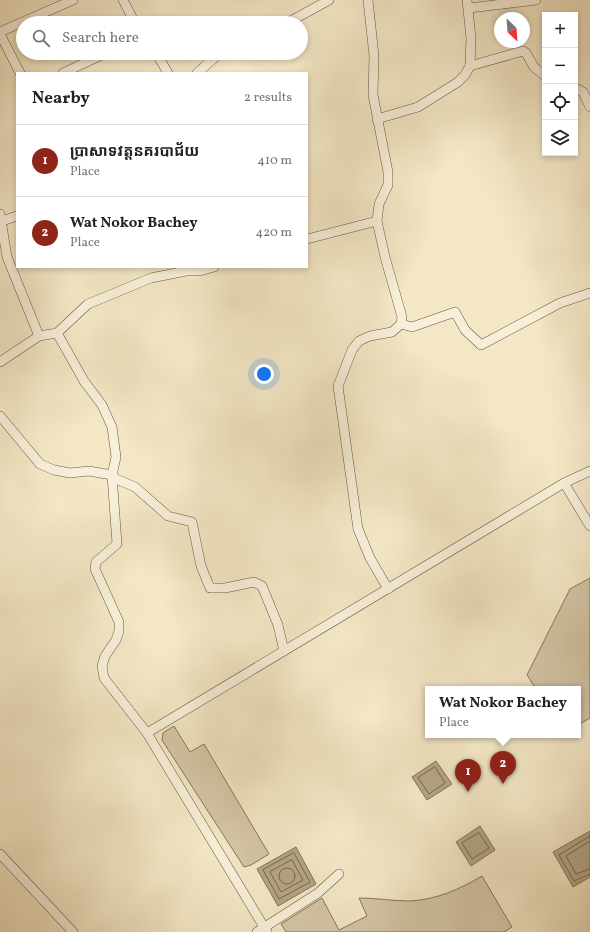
<!DOCTYPE html>
<meta charset="utf-8">
<style>
:root{--surface:#fff;--page:#f6f6f6;--text:#222;--muted:#767676;--line:#e0e0e0;--accent:#8f2418}
body{margin:0;font-family:Vollkorn,"Noto Sans Khmer",serif;background:var(--page);color:var(--text)}
.controls{position:absolute;right:12px;top:12px;display:grid;overflow:hidden;border-radius:0px;box-shadow:0 2px 6px #0003}
.controls button{width:36px;height:36px;display:grid;place-items:center;padding:0;border:0;border-bottom:1px solid var(--line);background:var(--surface);color:var(--text);font:20px sans-serif}
.compass{position:absolute;left:494px;top:12px;width:36px;height:36px;border-radius:50%;background:var(--surface);box-shadow:0 2px 6px #0003;rotate:155deg}
.you{position:absolute;left:264px;top:374px;width:14px;height:14px;margin:-10px;border:3px solid #fff;border-radius:50%;background:#1a73e8;box-shadow:0 0 0 6px #1a73e833}
.badge{display:grid;place-items:center;width:26px;height:26px;border-radius:50%;background:var(--accent);color:#fff;font-size:13px;font-weight:700}
.pin{position:absolute;translate:-50% -33px;filter:drop-shadow(0 1px 2px #0008)}
.pin::after{content:'';position:absolute;top:21px;width:14px;height:12px;background:inherit;clip-path:polygon(0 0,100% 0,50% 100%)}
.popup{position:absolute;left:425px;top:686px;width:156px;height:52px;box-sizing:border-box;display:grid;place-content:center;border-radius:0px;background:var(--surface);filter:drop-shadow(0 1px 3px #0005);font-size:13px;white-space:nowrap;color:var(--muted)}
.popup b{font-size:15px;color:var(--text)}
.popup::after{content:'';position:absolute;left:50%;top:100%;margin-left:-8px;border:8px solid transparent;border-top-color:var(--surface)}
.list{margin:0;padding:0;list-style:none}
h2{display:flex;justify-content:space-between;align-items:center;height:52px;margin:0;padding:0 16px;font-size:17px}
h2 small{font-size:13px;font-weight:400;color:var(--muted)}
.list li{display:grid;grid-template-columns:26px 1fr auto;gap:12px;align-items:center;box-sizing:border-box;height:72px;padding:0 16px;border-top:1px solid var(--line)}
.list b{display:block;font-size:15px;white-space:nowrap}
.list p{margin:0;font-size:13px;white-space:nowrap;color:var(--muted)}
.list em{font-size:13px;font-style:normal;color:var(--muted)}
.icon{flex:none;width:22px;height:22px;fill:none;stroke:currentColor;stroke-width:2;stroke-linecap:round;stroke-linejoin:round}
.map{position:relative;flex:none;width:590px;height:932px;overflow:hidden}
.search{position:absolute;background:var(--surface);box-shadow:0 2px 6px #0003;left:16px;top:16px;width:292px;height:44px;display:flex;align-items:center;gap:10px;box-sizing:border-box;padding:0 14px;border-radius:22px;color:var(--muted);font-size:15px}
.panel{position:absolute;background:var(--surface);box-shadow:0 2px 6px #0003;left:16px;top:72px;width:292px;height:196px;border-radius:0px}
.map>svg:first-child{display:block}
.green{fill:#d4c6a6;stroke:#87765b}
.water{fill:#b4a687;stroke:#837357}
.lines{fill:none;stroke-linecap:round;stroke-linejoin:round}
.shore{stroke:#77664c;stroke-width:1}
.minor-casing{stroke:#68573d;stroke-width:10}
.minor{stroke:#f7efd9;stroke-width:9}
</style>
<div class="map">
<svg width="590" height="932" viewBox="0 0 590 932">
<rect width="100%" height="100%" fill="#f3e7c5"/>
<filter id="stains"><feTurbulence type="fractalNoise" baseFrequency=".005" numOctaves="4"/><feColorMatrix values="0 0 0 0 .2 0 0 0 0 .09 0 0 0 0 .02 0 0 0 .5 -.17"/></filter>
<radialGradient id="worn" r=".72"><stop offset=".6" stop-color="#630" stop-opacity="0"/><stop offset="1" stop-color="#630" stop-opacity=".3"/></radialGradient>
<g class="green">
<path d="M590 578V718L578 725V689H536L527 675 570 589Z"/>
<path d="M174 726 190 752 204 744 269 854 251 865 244 867 162 740 163 733Z"/>
<path d="M482 876 512 927 504 932H286L281 924 322 898 339 930 367 916 359 898C376 898 393 901 409 901 436 900 460 889 482 876Z"/>
</g>
<g class="water">
<path d="M436 761 452 784 427 800 412 777Z"/>
<path d="M480 826 495 850 471 866 456 842Z"/>
<path d="M590 831V877L573 887 553 852Z"/>
<path d="M296 847 316 884 278 906 257 869Z"/>
</g>
<g class="lines">
<g class="shore">
<path d="M435 767 445 783 429 794 418 778Z"/>
<path d="M479 833 489 848 472 859 462 843Z"/>
<path d="M590 836 559 855 574 881 590 874"/>
<path d="M590 841 566 856 576 874 590 869"/>
<path d="M294 853 310 882 279 899 263 870Z"/>
<path d="M292 860 303 880 281 892 270 872Z"/>
<circle cx="287" cy="876" r="8"/>
</g>
<defs>
<g id="minor">
<path d="M123 0 135 23"/>
<path d="M368 0 374 56 373 95 388 172V185L379 204 377 221 385 257 402 317 401 324 392 332 370 336 359 341 352 350 338 386 358 529 370 558 388 589"/>
<path d="M467 0 471 38 470 66"/>
<path d="M469 8 536 0"/>
<path d="M287 23 329 0"/>
<path d="M0 32 73 0"/>
<path d="M0 34 20 73"/>
<path d="M156 53 168 73"/>
<path d="M63 73 106 53"/>
<path d="M197 73 220 53"/>
<path d="M575 88 583 92 590 107"/>
<path d="M377 119 418 107 458 82 465 75 470 66 523 51 526 53 534 67 545 76"/>
<path d="M0 214 7 257 39 336"/>
<path d="M2 221 17 216"/>
<path d="M307 239 377 221"/>
<path d="M401 324 412 327 455 312 465 330 481 345 560 303 590 293"/>
<path d="M57 333 84 381 102 405 112 427 116 457 112 475 116 479 135 487 168 516 192 522 201 566 210 588H225L254 582 262 586 278 625 284 651"/>
<path d="M0 362 39 336 57 333 88 304 151 278 186 271H200L214 267"/>
<path d="M0 416 40 464 54 470 70 473 89 471 112 475 117 544 96 562 95 569 119 622V631L116 640 105 656 102 666 104 678 147 733"/>
<path d="M564 483 590 526"/>
<path d="M0 854 73 932"/>
<path d="M257 932 318 893 339 874"/>
<path d="M267 932 147 733 564 483 590 471"/>
</g>
</defs>
<use href="#minor" class="minor-casing"/>
<use href="#minor" class="minor"/>
</g>
<rect width="100%" height="100%" filter="url(#stains)"/>
<rect width="100%" height="100%" fill="url(#worn)"/>
</svg>
<div class="controls">
<button>+</button>
<button>−</button>
<button><svg class="icon" aria-label="locate" viewBox="0 0 24 24"><circle cx="12" cy="12" r="6"/><path d="M12 2v4M12 18v4M2 12h4M18 12h4"/></svg></button>
<button><svg class="icon" aria-label="layers" viewBox="0 0 24 24"><path d="M12 4l9 5-9 5-9-5zM3 14l9 5 9-5"/></svg></button>
</div>
<svg class="compass" viewBox="-18 -18 36 36"><path d="M0-13l5 13h-10z" fill="#e53935"/><path d="M0 13l5-13h-10z" fill="#767676"/></svg>
<div class="you"></div>
<div class="pin badge" style="left:468px;top:792px">1</div>
<div class="pin badge" style="left:503px;top:784px">2</div>
<div class="popup"><b>Wat Nokor Bachey</b>Place</div>
<div class="search"><svg class="icon" aria-label="search" viewBox="0 0 24 24"><circle cx="10" cy="10" r="6"/><path d="M15 15l6 6"/></svg>Search here</div>
<section class="panel">
<h2>Nearby<small>2 results</small></h2>
<ul class="list">
<li><span class="badge">1</span><div><b>ប្រាសាទវត្តនគរបាជ័យ</b><p>Place</p></div><em>410 m</em></li>
<li><span class="badge">2</span><div><b>Wat Nokor Bachey</b><p>Place</p></div><em>420 m</em></li>
</ul>
</section>
</div>
